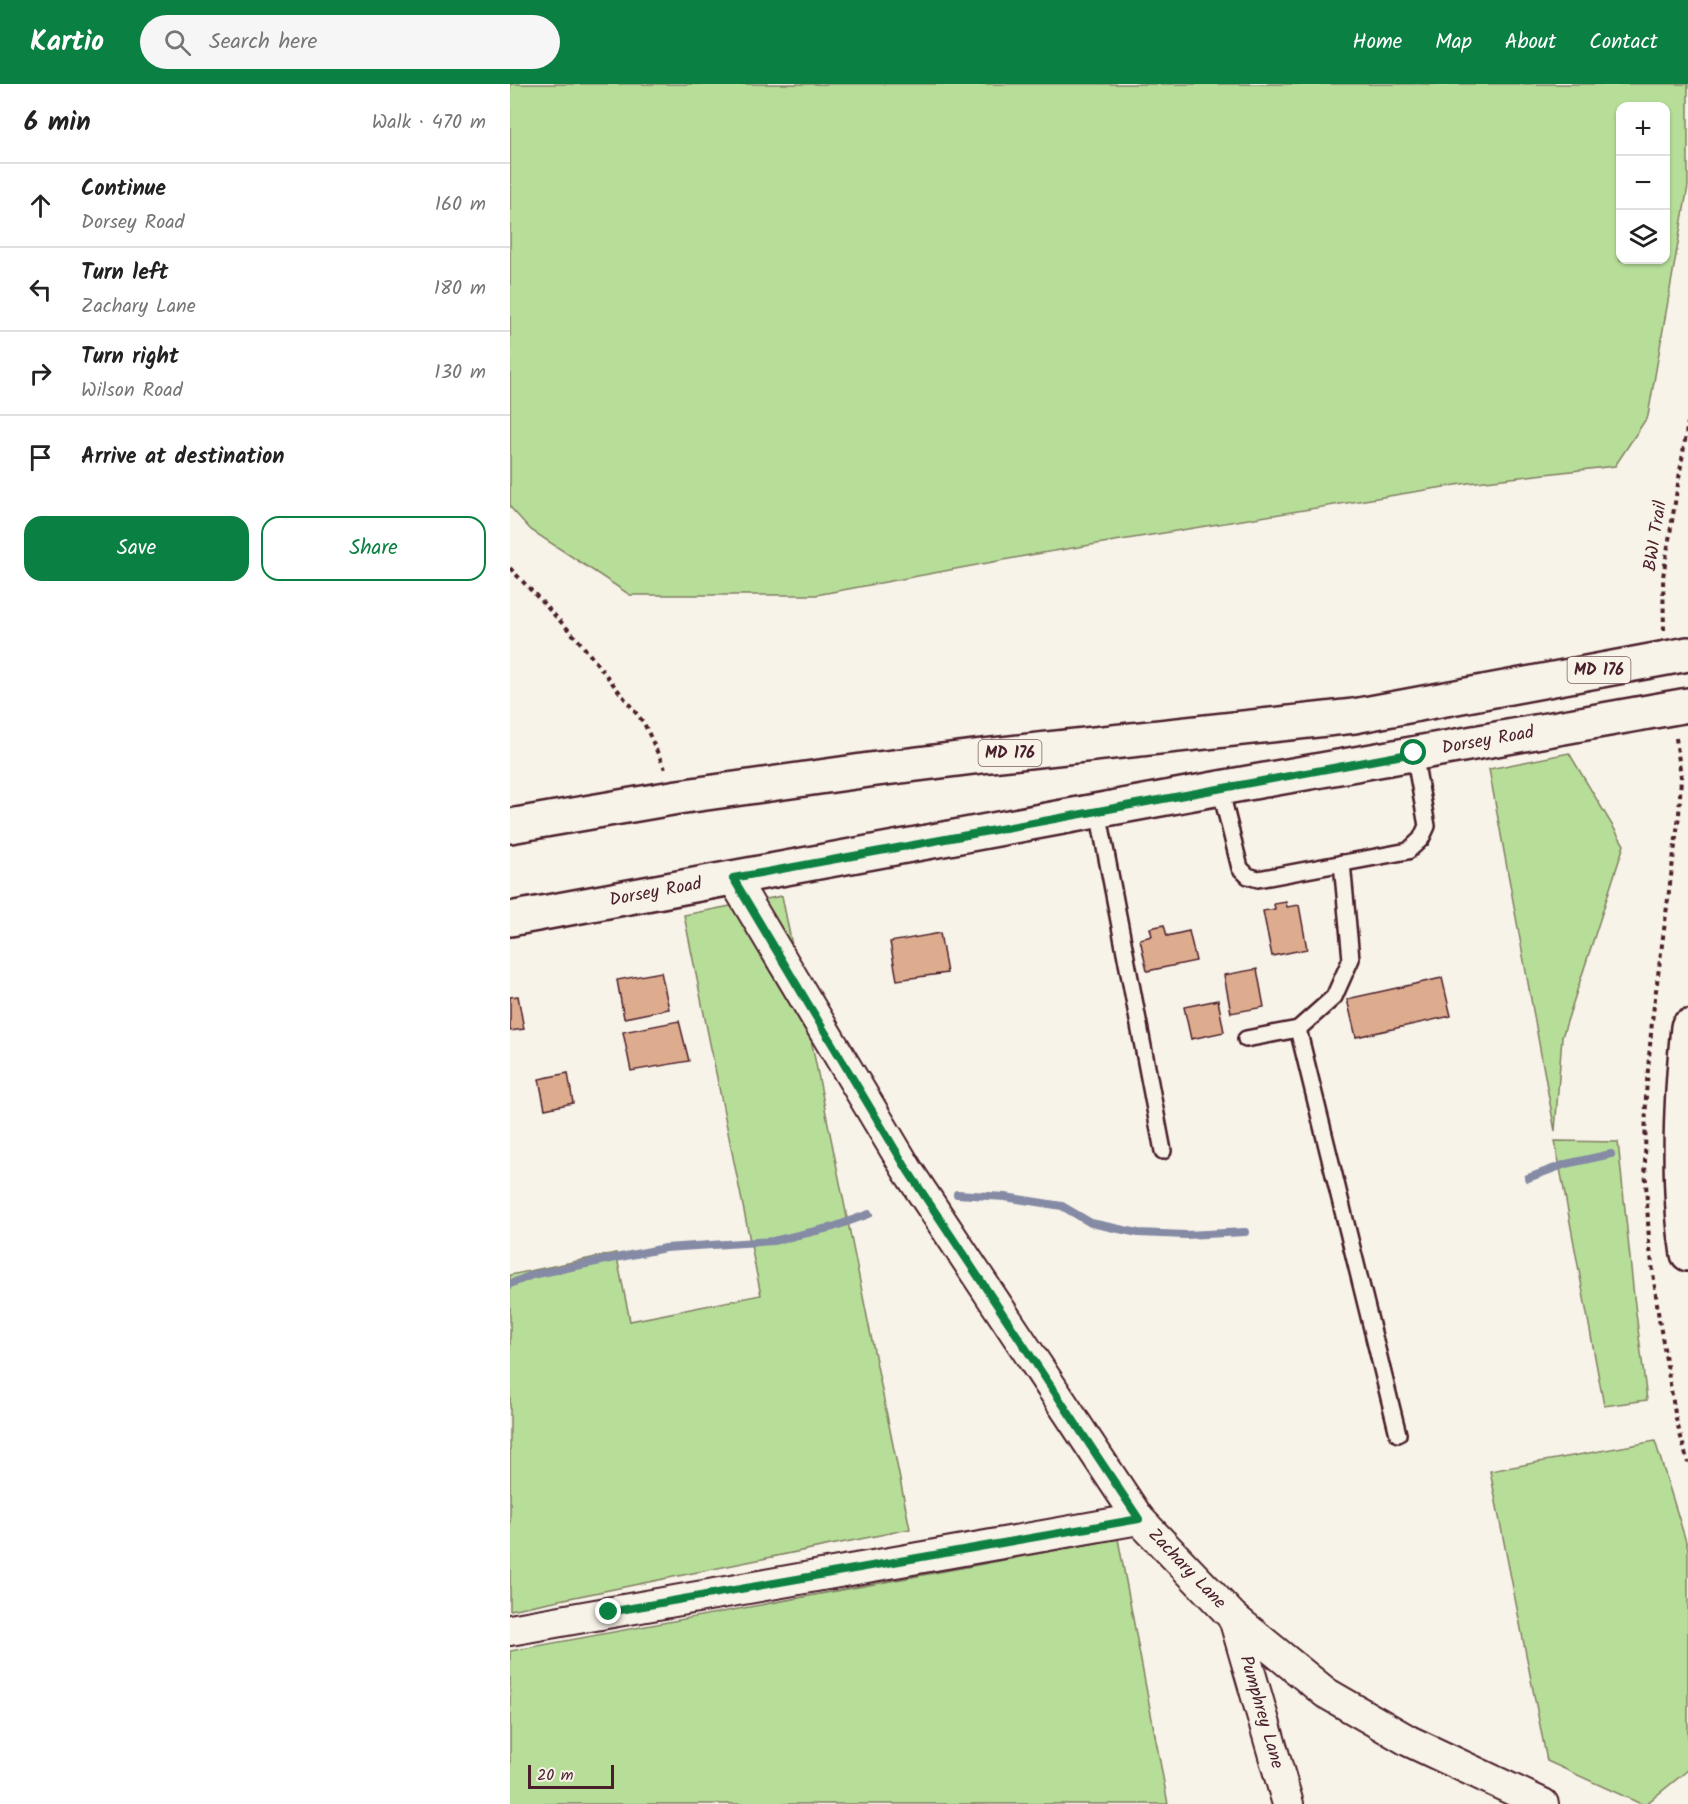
<!DOCTYPE html>
<meta charset="utf-8">
<style>
:root{--surface:#fff;--page:#f6f6f6;--text:#222;--muted:#767676;--line:#e0e0e0;--accent:#0b8043}
body{margin:0;font-family:Kalam,sans-serif;background:var(--page);color:var(--text)}
.controls{position:absolute;right:18px;top:18px;display:grid;overflow:hidden;border-radius:12px;box-shadow:0 2px 4px #0004}
.controls button{width:54px;height:54px;display:grid;place-items:center;padding:0;border:0;border-bottom:2px solid var(--line);background:var(--surface);color:var(--text);font:30px sans-serif}
.scale{position:absolute;left:18px;bottom:15px;width:86px;box-sizing:border-box;padding-left:6px;border:3px solid #4a1f2b;border-top:0;font-size:16px;line-height:21px;white-space:nowrap;color:#4a1f2b;-webkit-text-stroke:4px #f7f3e8;paint-order:stroke}
.stop{position:absolute;width:18px;height:18px;margin:-14px;border:4px solid #0b8043;border-radius:50%;background:#fff}
.stop.end{background:#0b8043;border-color:#fff;box-shadow:0 2px 6px #0008}
.list{margin:0;padding:0;list-style:none}
h2{display:flex;justify-content:space-between;align-items:center;height:78px;margin:0;padding:0 24px;font-size:26px}
h2 small{font-size:20px;font-weight:400;color:var(--muted)}
.list li{display:grid;grid-template-columns:39px 1fr auto;gap:18px;align-items:center;box-sizing:border-box;height:84px;padding:0 24px;border-top:2px solid var(--line)}
.list b{display:block;font-size:22px;white-space:nowrap}
.list p{margin:0;font-size:20px;white-space:nowrap;color:var(--muted)}
.list em{font-size:20px;font-style:normal;color:var(--muted)}
.actions{display:flex;gap:12px;padding:18px 24px}
.actions a{flex:1;padding:14px 0;border:2px solid var(--accent);border-radius:18px;text-align:center;font-size:21px;color:var(--accent)}
.actions .main{background:var(--accent);color:#fff}
.icon{flex:none;width:33px;height:33px;fill:none;stroke:currentColor;stroke-width:2;stroke-linecap:round;stroke-linejoin:round}
.map{position:relative;flex:none;width:1178px;height:1720px;overflow:hidden}
header{display:flex;align-items:center;gap:36px;box-sizing:border-box;height:84px;padding:0 30px;background:var(--accent);color:#fff}
header strong{font-size:28px}
nav{display:flex;gap:33px;margin-inline-start:auto;font-size:21px}
.search{width:420px;height:54px;background:var(--page);display:flex;align-items:center;gap:15px;box-sizing:border-box;padding:0 21px;border-radius:33px;color:var(--muted);font-size:22px}
main{display:flex}
aside{flex:1;background:var(--surface)}
.map>svg:first-child{display:block}
.green{fill:#b7de99;stroke:#807e62;stroke-width:1.5;fill-rule:evenodd}
.lines{fill:none;stroke-linecap:round;stroke-linejoin:round}
.stream{stroke:#858aa5;stroke-width:8}
.building{fill:#ddac8f;stroke:#4a1f2b;stroke-width:1.5}
.service-casing{stroke:#4a1f2b;stroke-width:20}
.minor-casing{stroke:#4a1f2b;stroke-width:34}
.tertiary-casing{stroke:#4a1f2b;stroke-width:38}
.primary-casing{stroke:#4a1f2b;stroke-width:38}
.path{stroke:#4a1f2b;stroke-width:4;stroke-dasharray:4.5 4.5;stroke-linecap:butt}
.service{stroke:#f7f3e8;stroke-width:15}
.minor{stroke:#f7f3e8;stroke-width:30}
.tertiary{stroke:#f7f3e8;stroke-width:33}
.primary{stroke:#f7f3e8;stroke-width:33}
.route{stroke:#0b8043;stroke-width:8}
.labels{text-anchor:middle;dominant-baseline:central;stroke-width:5;stroke-linejoin:round;paint-order:stroke}
.shield{fill:#f7f3e8;stroke:#7e5f64;stroke-width:1.5}
.shield-label{font-size:16px;font-weight:bold;fill:#4a1f2b}
.street-label{font-size:18px;fill:#4a1f2b;stroke:#f7f3e8}
</style>
<header>
<strong>Kartio</strong>
<div class="search"><svg class="icon" aria-label="search" viewBox="0 0 24 24"><circle cx="10" cy="10" r="6"/><path d="M15 15l6 6"/></svg>Search here</div>
<nav><a>Home</a><a>Map</a><a>About</a><a>Contact</a></nav>
</header>
<main>
<aside>
<h2>6 min<small>Walk · 470 m</small></h2>
<ul class="list">
<li><svg class="icon" aria-label="ahead" viewBox="0 0 24 24"><path d="M12 20V5M6 11l6-6 6 6"/></svg><div><b>Continue</b><p>Dorsey Road</p></div><em>160 m</em></li>
<li><svg class="icon" aria-label="left" viewBox="0 0 24 24"><path d="M17 20v-9H6M10 6l-5 5 5 5"/></svg><div><b>Turn left</b><p>Zachary Lane</p></div><em>180 m</em></li>
<li><svg class="icon" aria-label="right" viewBox="0 0 24 24"><path d="M7 20v-9h11M14 6l5 5-5 5"/></svg><div><b>Turn right</b><p>Wilson Road</p></div><em>130 m</em></li>
<li><svg class="icon" aria-label="arrive" viewBox="0 0 24 24"><path d="M6 21V4h12l-3 4 3 4H6"/></svg><div><b>Arrive at destination</b></div></li>
</ul>
<div class="actions"><a class="main">Save</a><a>Share</a></div>
</aside>
<div class="map">
<svg width="1178" height="1720" viewBox="0 0 1178 1720">
<rect width="100%" height="100%" fill="#f7f3e8"/>
<filter id="ink" filterUnits="userSpaceOnUse"><feTurbulence type="fractalNoise" baseFrequency=".0167" numOctaves="2"/><feDisplacementMap in="SourceGraphic" scale="12" xChannelSelector="R" yChannelSelector="G"/><feConvolveMatrix kernelMatrix="1 2 1 2 8 2 1 2 1" color-interpolation-filters="sRGB"/></filter>
<g filter="url(#ink)">
<g class="green">
<path d="M0 0H1178V102L1138 332 1105 382 958 399 520 471 306 511H120L21 446 0 423ZM1110 22H1156V176H1110Z"/>
<path d="M1059 669 1114 761 1052 953 1045 1047 979 685Z"/>
<path d="M272 812 400 1445 0 1526V1191L106 1169 120 1237 251 1211 174 831Z"/>
<path d="M1045 1057 1108 1058 1124 1213 1137 1316 1094 1322Z"/>
<path d="M1145 1357 1178 1464V1686L1136 1720H1131L1037 1677 980 1387Z"/>
<path d="M608 1455 658 1720H0V1567Z"/>
</g>
<g class="lines">
<g class="stream">
<path d="M1018 1094 1056 1080 1101 1070"/>
<path d="M447 1110 495 1113 552 1122 581 1139 628 1149 676 1151 735 1148"/>
<path d="M0 1200 22 1191 155 1164 263 1157 323 1143 359 1130"/>
</g>
</g>
<g class="building">
<path d="M776 818 777 823 789 821 797 865 762 872 753 827 765 825 764 820Z"/>
<path d="M654 841 657 852 679 847 686 877 637 887 630 855 642 852 640 844Z"/>
<path d="M430 849 437 889 387 896 380 858Z"/>
<path d="M747 885 754 923 721 929 714 891Z"/>
<path d="M151 888 159 925 114 934 107 896Z"/>
<path d="M932 894 941 932 846 953 837 915Z"/>
<path d="M8 912 14 945 0 947V913Z"/>
<path d="M708 916 714 948 681 955 674 923Z"/>
<path d="M169 937 179 977 121 987 113 948Z"/>
<path d="M58 989 63 1019 35 1025 29 995Z"/>
</g>
<g class="lines">
<defs>
<g id="service">
<path d="M710 704 730 784 738 792 748 795 898 767 911 755 917 742 904 669"/>
<path d="M588 727 653 1067"/>
<path d="M788 945 888 1350"/>
<path d="M736 955 788 945 824 913 841 875 832 779"/>
</g>
<g id="minor">
<path id="s1" d="M223 794 398 1087 629 1435 724 1534 816 1609 899 1657 1033 1720"/>
<path id="s2" d="M724 1534 778 1720"/>
<path d="M0 1546 629 1435"/>
</g>
<path id="tertiary" d="M1178 943C1171 1014 1167 1100 1178 1170"/>
<g id="primary">
<path d="M0 742 168 713 359 686 472 672 844 632 1178 570"/>
<path id="s3" d="M0 835 710 704 1178 621"/>
</g>
</defs>
<use href="#service" class="service-casing"/>
<use href="#minor" class="minor-casing"/>
<use href="#tertiary" class="tertiary-casing"/>
<use href="#primary" class="primary-casing"/>
<g class="path">
<path d="M0 484 69 557 134 639 155 685"/>
<path d="M1154 546 1153 493 1178 338"/>
<path d="M1166 654 1171 693 1169 731 1142 937 1136 1010 1135 1079 1139 1157 1149 1235 1166 1335 1178 1379"/>
</g>
<use href="#service" class="service"/>
<use href="#minor" class="minor"/>
<use href="#tertiary" class="tertiary"/>
<use href="#primary" class="primary"/>
</g>
</g>
<g class="lines" filter="url(#ink)">
<path class="route" d="M99 1528 629 1435 398 1087 223 794 904 669"/>
</g>
<g class="labels">
<g class="shield">
<rect x="1057.5" y="573" width="63" height="26" rx="4.5"/>
<rect x="468.5" y="656" width="63" height="26" rx="4.5"/>
</g>
<g class="shield-label">
<text x="1089" y="586">MD 176</text>
<text x="500" y="669">MD 176</text>
</g>
<g class="street-label">
<text transform="translate(1146 452) rotate(-81)">BWI Trail</text>
<text stroke="none"><textPath href="#s3" startOffset="994">Dorsey Road</textPath></text>
<text stroke="none"><textPath href="#s3" startOffset="148">Dorsey Road</textPath></text>
<text stroke="none"><textPath href="#s1" startOffset="828">Zachary Lane</textPath></text>
<text stroke="none"><textPath href="#s2" startOffset="98">Pumphrey Lane</textPath></text>
</g>
</g>
</svg>
<div class="controls">
<button>+</button>
<button>−</button>
<button><svg class="icon" aria-label="layers" viewBox="0 0 24 24"><path d="M12 4l9 5-9 5-9-5zM3 14l9 5 9-5"/></svg></button>
</div>
<div class="scale">20 m</div>
<div class="stop" style="left:904px;top:669px"></div>
<div class="stop end" style="left:99px;top:1528px"></div>
</div>
</main>
